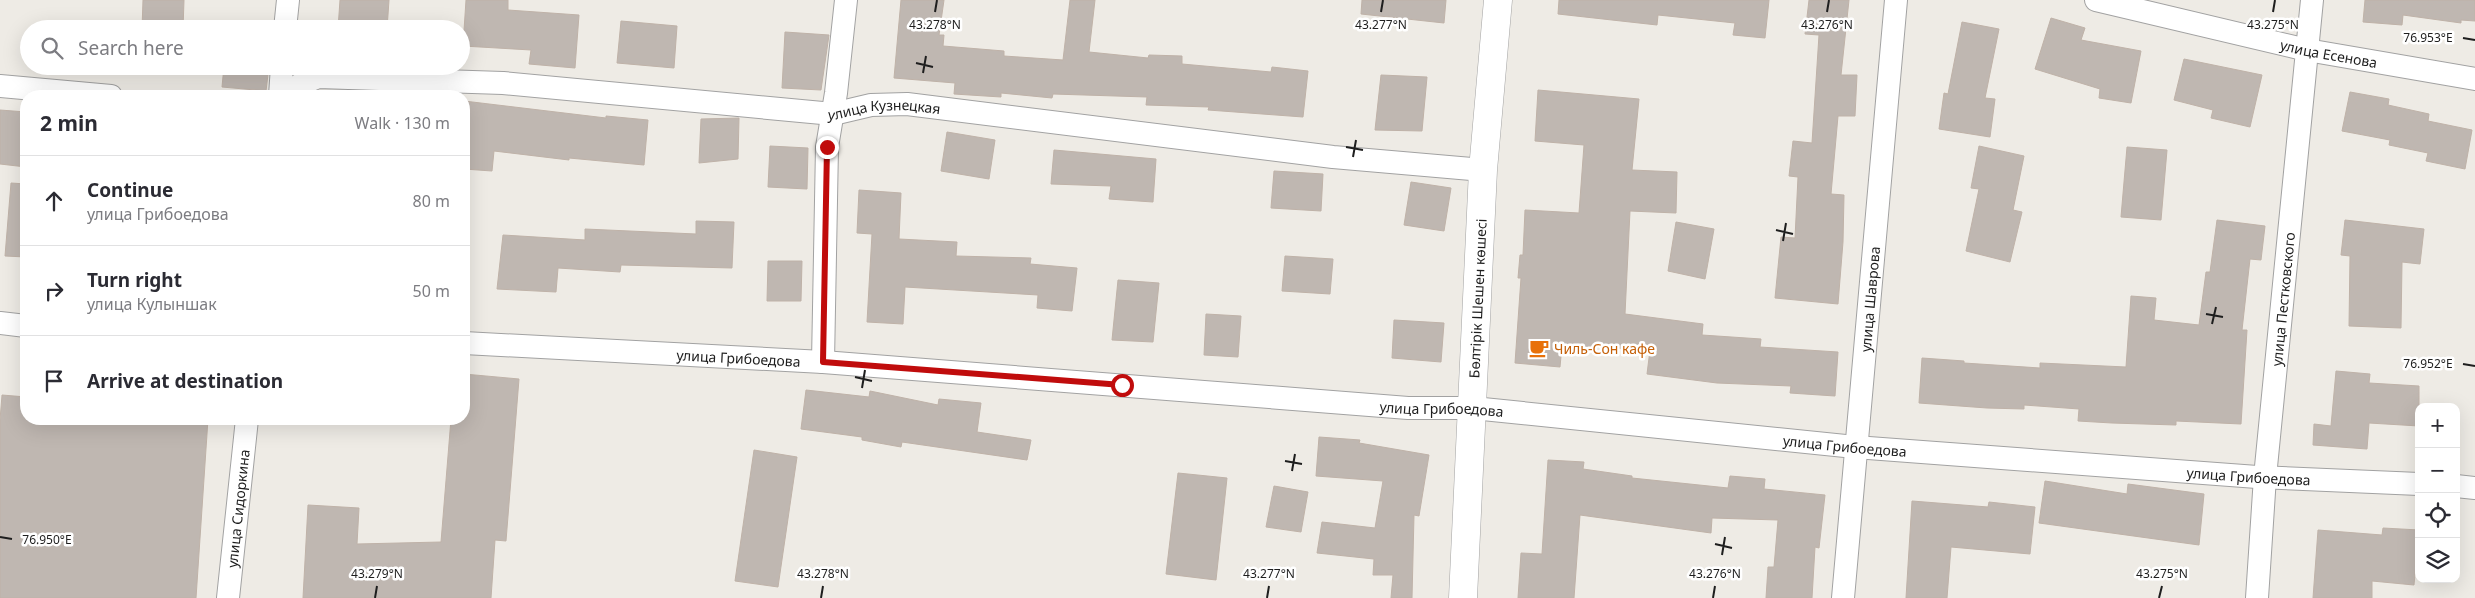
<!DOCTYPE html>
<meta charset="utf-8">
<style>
:root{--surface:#fff;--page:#f2f2f3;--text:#2b2b33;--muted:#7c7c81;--line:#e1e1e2}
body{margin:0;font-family:"Noto Sans",sans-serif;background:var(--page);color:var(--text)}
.controls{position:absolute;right:15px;bottom:15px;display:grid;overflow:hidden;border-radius:10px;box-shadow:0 5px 20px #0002}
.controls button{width:45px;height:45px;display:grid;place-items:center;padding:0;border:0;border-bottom:1px solid var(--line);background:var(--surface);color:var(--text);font:25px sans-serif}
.stop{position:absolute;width:15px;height:15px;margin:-11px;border:4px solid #c00c0c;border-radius:50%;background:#fff}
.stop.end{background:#c00c0c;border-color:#fff;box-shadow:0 1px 5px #0008}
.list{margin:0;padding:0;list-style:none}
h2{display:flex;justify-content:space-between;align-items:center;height:65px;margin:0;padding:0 20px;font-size:21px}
h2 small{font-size:16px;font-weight:400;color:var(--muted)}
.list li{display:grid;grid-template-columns:32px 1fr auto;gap:15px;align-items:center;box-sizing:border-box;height:90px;padding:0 20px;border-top:1px solid var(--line)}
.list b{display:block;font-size:19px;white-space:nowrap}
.list p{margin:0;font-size:16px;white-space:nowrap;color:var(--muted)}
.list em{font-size:16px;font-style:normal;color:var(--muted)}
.icon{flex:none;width:28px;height:28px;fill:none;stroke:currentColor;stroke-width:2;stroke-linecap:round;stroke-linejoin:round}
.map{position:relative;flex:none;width:2475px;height:598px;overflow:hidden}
.search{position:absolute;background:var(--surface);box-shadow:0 5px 20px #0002;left:20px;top:20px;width:450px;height:55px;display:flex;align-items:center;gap:12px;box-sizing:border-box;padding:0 18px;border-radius:28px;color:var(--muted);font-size:19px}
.panel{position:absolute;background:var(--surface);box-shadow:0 5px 20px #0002;left:20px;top:90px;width:450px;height:335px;border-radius:20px}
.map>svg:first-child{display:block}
.building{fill:#bfb7b1;stroke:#bfb2a8}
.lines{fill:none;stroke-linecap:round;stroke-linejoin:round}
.minor-casing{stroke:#a2a2a2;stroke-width:24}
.tertiary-casing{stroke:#a2a2a2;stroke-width:29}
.minor{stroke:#fff;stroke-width:22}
.tertiary{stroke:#fff;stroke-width:28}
.route{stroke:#c00c0c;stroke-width:6}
.ticks{fill:none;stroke:#1e1e1e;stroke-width:2}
.labels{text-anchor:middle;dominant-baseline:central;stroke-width:5;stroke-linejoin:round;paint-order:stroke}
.street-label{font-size:14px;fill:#1e1e1e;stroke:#fff}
.food-label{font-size:14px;fill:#c56008;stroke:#fff;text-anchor:start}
.ticks-label{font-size:12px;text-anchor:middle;fill:#1e1e1e;stroke:#fff;stroke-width:5;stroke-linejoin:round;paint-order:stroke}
</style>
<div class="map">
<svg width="2475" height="598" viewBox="0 0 2475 598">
<rect width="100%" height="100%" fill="#eeebe5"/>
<g class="building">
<path d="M143 0H184L183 29H142Z"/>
<path d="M340 0H389L387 29H338Z"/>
<path d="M466 0H508V10L579 15 575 68 529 64 531 50 463 46Z"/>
<path d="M901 0H944L939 35H944L943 46 1004 51V56L1063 60 1070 0H1095L1089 52 1148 58 1149 55 1182 56V64L1271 72 1272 67 1308 71 1303 117 1208 110 1209 107 1146 105 1147 97 1053 94 1052 98 1001 93V97L954 94 955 83 894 78Z"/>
<path d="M1362 0H1446L1444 23 1361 14Z"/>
<path d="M1559 0H1769L1765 38 1733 35 1735 23 1658 15 1657 25 1558 14Z"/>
<path d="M1809 0H1849L1841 75H1857L1855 116H1838L1831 194 1844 195 1843 242 1838 304 1775 298 1781 237 1795 238 1798 177 1789 176 1793 141 1812 143 1819 35 1805 34Z"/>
<path d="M2365 0H2475V21L2461 20V23L2403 15 2402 25 2363 22Z"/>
<path d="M2051 18 2085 28 2081 40 2141 51 2131 103 2099 98 2100 89 2035 69Z"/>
<path d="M621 21 677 26 674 68 617 63Z"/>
<path d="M1962 22 1999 29 1985 98 1995 99 1990 137 1939 129 1944 93 1948 94Z"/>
<path d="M785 32 829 35 821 90 782 88Z"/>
<path d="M2184 59 2262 75 2250 127 2211 118 2213 110 2174 100Z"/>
<path d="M224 66H269L266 91 222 87Z"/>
<path d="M1381 75 1427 77 1422 131 1375 130Z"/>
<path d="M1538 90 1639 99 1632 170 1677 172 1676 213 1630 211 1625 314 1703 324 1702 335 1761 339 1760 347 1838 352 1835 396 1790 393 1791 386 1717 383 1647 374 1650 350 1562 345 1560 367 1515 363 1521 278H1518L1520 255H1523L1525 210 1579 213 1584 145 1535 141Z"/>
<path d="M2350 92 2389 99 2388 105 2429 114 2428 121 2472 130 2465 169 2426 161 2428 153 2389 145 2390 140 2342 131Z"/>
<path d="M464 101 606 118V116L648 120 644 165 569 158V160L494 151 492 171 464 169Z"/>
<path d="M0 110 26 112V167L0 164Z"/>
<path d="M739 118 738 159 699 163 701 119Z"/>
<path d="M947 132 995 140 989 179 941 171Z"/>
<path d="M770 146 808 148 807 189 768 187Z"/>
<path d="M1979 146 2024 156 2013 210 2022 212 2010 262 1966 251 1979 189 1971 188Z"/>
<path d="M2127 147 2167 150 2161 220 2121 217Z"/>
<path d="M1054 150 1156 159 1153 202 1109 199 1111 186 1051 184Z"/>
<path d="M1274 171 1323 174 1321 211 1271 208Z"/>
<path d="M1411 182 1451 188 1444 231 1404 225Z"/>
<path d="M11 183 26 184V257L5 256Z"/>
<path d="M859 190 901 193 899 239 957 242 956 256 1031 258 1030 264 1077 268 1072 311 1037 308 1038 295 905 287 903 324 867 322 872 234 857 233Z"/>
<path d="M2217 220 2265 226 2261 260 2250 259 2242 330H2247L2241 424 2176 421V425L2112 423 2078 421 2079 409 2024 405V409L1987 408 1919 403 1922 358 1964 361V363L2040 368V363L2126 367 2131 296 2156 298 2154 320 2199 325 2206 272H2210Z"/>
<path d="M2345 220 2424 229 2420 264 2402 262 2401 328 2349 326 2350 256 2341 255Z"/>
<path d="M696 221 734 222 732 268 621 265 620 272 558 268 556 292 497 289 503 235 585 240V229L696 234Z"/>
<path d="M1676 222 1714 229 1705 279 1668 271Z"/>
<path d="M1285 256 1333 259 1330 294 1282 291Z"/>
<path d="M768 261H802L801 301H767Z"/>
<path d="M1118 280 1159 283 1153 342 1112 340Z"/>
<path d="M1206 314 1241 316 1238 357 1204 355Z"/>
<path d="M1394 320 1444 323 1441 362 1392 358Z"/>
<path d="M2336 371 2370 374 2369 383 2419 386V426L2369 423 2367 449 2313 445 2314 424 2331 426Z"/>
<path d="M464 374 519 379 506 541 495 540 491 598H303L308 505 359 508 357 544 441 542 451 419H464Z"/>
<path d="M806 390 869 397 870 391 938 405 939 399 981 403 977 432 1031 440 1027 460 902 442 901 447 862 440V437L801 429Z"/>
<path d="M2 395 26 397V419H208L196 598H0V420Z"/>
<path d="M1319 437 1360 440 1359 443 1429 455 1419 516 1414 515 1412 598H1391L1393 575H1373L1374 559 1317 553 1322 522 1375 528 1383 481 1316 476Z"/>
<path d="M754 450 797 457 778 587 735 581Z"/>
<path d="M1548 460 1584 462 1583 469 1632 476V478L1728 488 1730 476 1765 479 1764 489 1825 495 1819 548 1815 547 1812 598H1766L1768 567H1774L1778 520 1712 518 1711 533 1580 515 1574 598H1518L1521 553 1542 554Z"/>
<path d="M1178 473 1227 478 1216 580 1166 574Z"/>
<path d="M2045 481 2127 494 2128 484 2204 494 2199 545 2039 523Z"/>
<path d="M1274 486 1308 492 1301 532 1266 527Z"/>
<path d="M1912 501 1988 507 1989 502 2035 507 2030 554 1951 547 1947 598H1906Z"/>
<path d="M2383 528 2419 530 2414 585 2372 581V598H2313L2318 530 2382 535Z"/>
</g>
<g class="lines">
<defs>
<g id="minor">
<path id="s1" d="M2096 0 2307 50 2475 79"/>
<path d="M285 29 288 0"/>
<path d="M0 86 111 96"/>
<path d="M280 96 282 66"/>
<path id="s2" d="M289 96 299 85 318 77 503 83 833 114 871 105 907 104 1333 157 1483 170"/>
<path d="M0 323 26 326"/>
<path id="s3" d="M464 343 823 362 1408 408H1473L1855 447 2257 477 2419 484"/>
<path d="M823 362 827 147 836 93 846 0"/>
<path d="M2456 486 2475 488"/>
<path id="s4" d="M228 598 247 419"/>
<path id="s5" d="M1843 598 1896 0"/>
<path id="s6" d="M2257 598 2265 477 2312 0"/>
</g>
<g id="tertiary">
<path id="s7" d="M1463 598 1483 170 1498 0"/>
</g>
</defs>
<use href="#minor" class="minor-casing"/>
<use href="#tertiary" class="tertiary-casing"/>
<use href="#minor" class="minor"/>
<use href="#tertiary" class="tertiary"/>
</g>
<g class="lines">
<path class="route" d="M827 147 823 362 1122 385"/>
</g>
<path class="ticks" d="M935 12 937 0M1381 12 1383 0M1827 12 1829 0M2273 12 2275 0M2463 38 2475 40M916 63 933 67M923 73 926 56M1346 147 1363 150M1353 157 1356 140M1776 230 1793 234M1783 241 1786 223M2206 314 2223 317M2212 324 2216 307M2463 364 2475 366M855 377 872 381M862 388 865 370M1285 461 1302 464M1292 471 1295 454M0 537 12 539M1715 544 1732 548M1722 555 1725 537M375 598 377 586M821 598 823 586M1267 598 1269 586M1713 598 1715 586M2159 598 2162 586"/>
<defs>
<symbol id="cafe-bare" viewBox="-9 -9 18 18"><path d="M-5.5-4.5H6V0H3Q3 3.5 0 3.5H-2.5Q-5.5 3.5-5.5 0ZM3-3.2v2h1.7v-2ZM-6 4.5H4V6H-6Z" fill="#e8710a" stroke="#fff" stroke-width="2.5" paint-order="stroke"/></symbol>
</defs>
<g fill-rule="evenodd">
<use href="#cafe-bare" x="1525" y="334" width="28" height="28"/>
</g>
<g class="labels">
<g class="street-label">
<text stroke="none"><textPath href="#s1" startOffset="239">улица Есенова</textPath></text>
<text stroke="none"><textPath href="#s2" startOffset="604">улица Кузнецкая</textPath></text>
<text stroke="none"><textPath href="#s7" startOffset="300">Бөлтірік Шешен көшесі</textPath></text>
<text stroke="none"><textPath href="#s5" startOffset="300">улица Шаврова</textPath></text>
<text stroke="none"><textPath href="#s6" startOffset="300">улица Пестковского</textPath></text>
<text stroke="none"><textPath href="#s3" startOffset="275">улица Грибоедова</textPath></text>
<text stroke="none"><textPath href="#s3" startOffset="980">улица Грибоедова</textPath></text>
<text stroke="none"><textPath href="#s3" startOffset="1385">улица Грибоедова</textPath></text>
<text stroke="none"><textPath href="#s3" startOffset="1790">улица Грибоедова</textPath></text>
<text stroke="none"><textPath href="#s4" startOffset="90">улица Сидоркина</textPath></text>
</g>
<g class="food-label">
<text x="1554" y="348">Чиль-Сон кафе</text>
</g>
</g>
<g class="ticks-label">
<text x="935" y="29">43.278°N</text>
<text x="1381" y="29">43.277°N</text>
<text x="1827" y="29">43.276°N</text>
<text x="2273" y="29">43.275°N</text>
<text x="2428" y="42">76.953°E</text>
<text x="2428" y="368">76.952°E</text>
<text x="47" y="544">76.950°E</text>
<text x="377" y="578">43.279°N</text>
<text x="823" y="578">43.278°N</text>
<text x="1269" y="578">43.277°N</text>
<text x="1715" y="578">43.276°N</text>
<text x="2162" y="578">43.275°N</text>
</g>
</svg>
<div class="controls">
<button>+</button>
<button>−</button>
<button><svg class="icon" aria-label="locate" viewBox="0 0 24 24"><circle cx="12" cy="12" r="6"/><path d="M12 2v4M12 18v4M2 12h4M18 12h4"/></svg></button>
<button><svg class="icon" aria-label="layers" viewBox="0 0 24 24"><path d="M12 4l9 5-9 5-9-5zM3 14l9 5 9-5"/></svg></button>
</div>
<div class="stop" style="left:1122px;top:385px"></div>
<div class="stop end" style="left:827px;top:147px"></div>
<div class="search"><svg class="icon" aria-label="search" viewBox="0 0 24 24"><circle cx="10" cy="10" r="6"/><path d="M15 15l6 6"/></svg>Search here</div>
<section class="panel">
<h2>2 min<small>Walk · 130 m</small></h2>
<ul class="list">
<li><svg class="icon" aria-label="ahead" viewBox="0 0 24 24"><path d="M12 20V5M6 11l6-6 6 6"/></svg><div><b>Continue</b><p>улица Грибоедова</p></div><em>80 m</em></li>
<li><svg class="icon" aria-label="right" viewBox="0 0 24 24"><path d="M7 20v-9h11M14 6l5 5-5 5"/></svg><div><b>Turn right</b><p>улица Кулыншак</p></div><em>50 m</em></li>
<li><svg class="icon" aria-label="arrive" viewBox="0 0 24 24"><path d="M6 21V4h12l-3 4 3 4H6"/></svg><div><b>Arrive at destination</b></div></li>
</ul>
</section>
</div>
